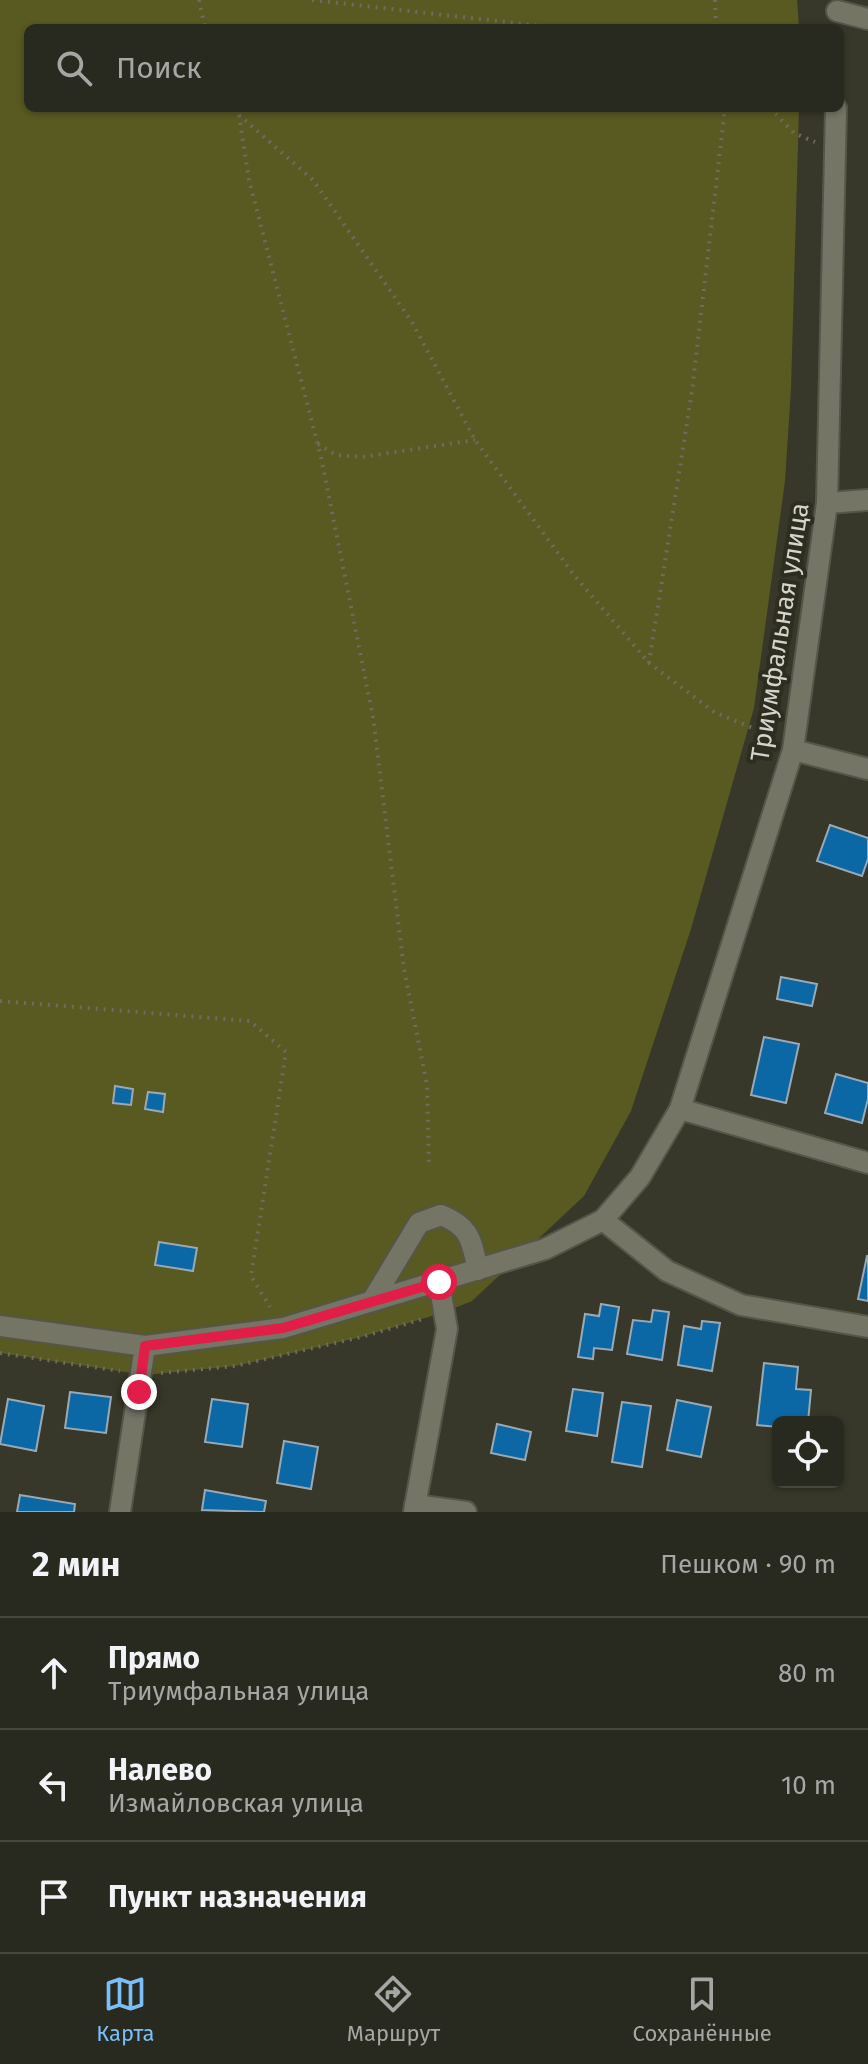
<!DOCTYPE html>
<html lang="ru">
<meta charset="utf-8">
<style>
:root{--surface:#292a1f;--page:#35362c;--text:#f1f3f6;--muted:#a5a7a4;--line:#45463d;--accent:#7bbef8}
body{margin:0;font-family:"Fira Sans",sans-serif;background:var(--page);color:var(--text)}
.controls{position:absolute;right:24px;bottom:24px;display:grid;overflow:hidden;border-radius:12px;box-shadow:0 2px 6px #0004}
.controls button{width:72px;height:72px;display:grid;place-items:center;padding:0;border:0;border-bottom:2px solid var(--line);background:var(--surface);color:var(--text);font:40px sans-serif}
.stop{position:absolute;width:24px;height:24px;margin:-18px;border:6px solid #e11d48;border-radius:50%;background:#fff}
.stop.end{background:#e11d48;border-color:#fff;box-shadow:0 2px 8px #0008}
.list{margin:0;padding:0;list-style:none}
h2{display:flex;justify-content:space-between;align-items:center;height:104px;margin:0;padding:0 32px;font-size:34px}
h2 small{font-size:26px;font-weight:400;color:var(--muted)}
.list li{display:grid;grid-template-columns:52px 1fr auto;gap:24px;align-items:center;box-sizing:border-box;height:112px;padding:0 32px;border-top:2px solid var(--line)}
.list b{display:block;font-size:30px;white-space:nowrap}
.list p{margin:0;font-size:26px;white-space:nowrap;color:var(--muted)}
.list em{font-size:26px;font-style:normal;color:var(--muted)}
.icon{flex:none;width:44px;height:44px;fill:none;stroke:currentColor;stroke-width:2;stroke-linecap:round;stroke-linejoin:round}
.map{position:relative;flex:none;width:868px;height:1512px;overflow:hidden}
.search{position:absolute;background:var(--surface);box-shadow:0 2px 6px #0004;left:24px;right:24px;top:24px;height:88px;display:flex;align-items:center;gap:20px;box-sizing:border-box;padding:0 28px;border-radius:12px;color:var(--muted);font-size:30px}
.sheet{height:440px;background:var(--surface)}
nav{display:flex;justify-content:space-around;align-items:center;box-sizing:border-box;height:112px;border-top:2px solid var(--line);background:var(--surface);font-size:22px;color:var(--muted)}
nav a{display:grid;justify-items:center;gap:4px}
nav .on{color:var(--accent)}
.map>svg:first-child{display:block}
.green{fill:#595922}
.building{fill:#0c68a5;stroke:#9ba9b5;stroke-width:2}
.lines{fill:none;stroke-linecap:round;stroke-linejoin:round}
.minor-casing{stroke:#55554a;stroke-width:24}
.path{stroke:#6c6d60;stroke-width:4;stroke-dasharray:2 6;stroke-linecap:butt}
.minor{stroke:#747565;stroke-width:20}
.route{stroke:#e11d48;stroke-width:10}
.labels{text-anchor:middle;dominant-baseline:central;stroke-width:8;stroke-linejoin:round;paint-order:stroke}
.street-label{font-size:26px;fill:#d4d4cc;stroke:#2d2d20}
</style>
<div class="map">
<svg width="868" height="1512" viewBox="0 0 868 1512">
<rect width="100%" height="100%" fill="#373829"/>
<path class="green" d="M0 0H797L799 28H28V108H799L791 389 785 481 754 708 691 929 631 1111 584 1196 472 1301 442 1313 361 1337 235 1366 145 1375 0 1353Z"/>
<g class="building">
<path d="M830 825 868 838V859L862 876 817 861Z"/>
<path d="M781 977 817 984 812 1006 777 999Z"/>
<path d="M764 1037 799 1044 786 1103 751 1095Z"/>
<path d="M836 1074 868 1083V1099L862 1123 825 1113Z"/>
<path d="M115 1086 133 1089 131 1105 113 1103Z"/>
<path d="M148 1092 165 1094 163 1112 145 1109Z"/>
<path d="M159 1242 197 1248 193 1271 155 1265Z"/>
<path d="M867 1256H868V1301L858 1299Z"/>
<path d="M601 1304 619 1307 612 1350 594 1348 593 1359 578 1357 585 1314 599 1316Z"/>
<path d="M653 1310 669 1312 662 1360 627 1354 633 1320 651 1322Z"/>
<path d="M702 1321 720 1323 712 1371 678 1365 684 1326 701 1329Z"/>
<path d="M764 1363 798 1367 796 1389 811 1390 808 1422H778V1427L757 1425Z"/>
<path d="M573 1389 603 1393 597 1436 566 1431Z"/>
<path d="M70 1392 111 1397 106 1433 65 1428Z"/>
<path d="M8 1399 44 1406 36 1451 0 1444Z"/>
<path d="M212 1399 248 1404 242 1447 205 1442Z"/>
<path d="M677 1400 711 1407 701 1457 667 1450Z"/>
<path d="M622 1402 651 1406 642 1467 612 1462Z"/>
<path d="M497 1424 531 1432 525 1460 491 1453Z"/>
<path d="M284 1441 318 1447 311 1489 277 1483Z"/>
<path d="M205 1490 266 1501 264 1512 202 1510Z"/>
<path d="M20 1495 75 1504 74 1512H17Z"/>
</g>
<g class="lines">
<defs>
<g id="minor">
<path d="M837 11 868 19"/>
<path d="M827 503 868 500"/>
<path d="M793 750 868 769"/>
<path d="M680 1109 868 1163"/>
<path d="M603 1220 667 1271 741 1305 868 1327"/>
<path d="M372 1301 419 1223 441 1215C471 1227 471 1240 478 1270"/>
<path d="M0 1326 145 1346 283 1328 545 1249 603 1220 640 1177 680 1109 793 750 827 503 836 108"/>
<path d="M415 1505 466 1512"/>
<path d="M120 1512 145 1346"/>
<path d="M414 1512 447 1329 439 1282"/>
</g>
</defs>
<use href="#minor" class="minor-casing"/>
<g class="path">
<path d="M199 0 205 28"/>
<path d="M312 0 559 28"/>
<path d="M715 0 716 28"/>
<path d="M235 108 239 115 313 180 412 322 475 440 574 575 649 663 714 712 774 737"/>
<path d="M770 108 794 133 815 142"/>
<path d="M239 115 249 180 321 457 373 717 404 969 427 1085 429 1166"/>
<path d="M318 444 336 455 362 457 475 440"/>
<path d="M649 663 692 391 725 108"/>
<path d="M0 1001 250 1021 286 1052 251 1276 270 1307"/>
<path d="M0 1353 120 1371"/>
<path d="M161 1373 235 1366 361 1337 426 1318"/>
</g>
<use href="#minor" class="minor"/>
</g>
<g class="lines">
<path class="route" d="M139 1392 145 1346 283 1328 439 1282"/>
</g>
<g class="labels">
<g class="street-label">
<text transform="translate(780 632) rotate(-81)">Триумфальная улица</text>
</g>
</g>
</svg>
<div class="controls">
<button><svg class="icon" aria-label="locate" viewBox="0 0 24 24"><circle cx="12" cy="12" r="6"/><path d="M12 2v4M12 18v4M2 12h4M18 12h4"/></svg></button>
</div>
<div class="stop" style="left:439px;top:1282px"></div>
<div class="stop end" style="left:139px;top:1392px"></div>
<div class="search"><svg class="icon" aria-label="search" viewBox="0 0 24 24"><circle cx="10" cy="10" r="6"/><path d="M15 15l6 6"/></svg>Поиск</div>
</div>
<section class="sheet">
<h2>2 мин<small>Пешком · 90 m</small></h2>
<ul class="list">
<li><svg class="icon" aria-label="ahead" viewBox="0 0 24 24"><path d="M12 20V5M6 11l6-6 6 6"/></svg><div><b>Прямо</b><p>Триумфальная улица</p></div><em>80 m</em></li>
<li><svg class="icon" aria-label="left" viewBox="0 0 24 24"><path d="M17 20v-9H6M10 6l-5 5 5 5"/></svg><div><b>Налево</b><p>Измайловская улица</p></div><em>10 m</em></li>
<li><svg class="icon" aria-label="arrive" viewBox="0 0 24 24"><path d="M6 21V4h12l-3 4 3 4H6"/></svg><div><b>Пункт назначения</b></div></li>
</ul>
</section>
<nav>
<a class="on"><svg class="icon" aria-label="map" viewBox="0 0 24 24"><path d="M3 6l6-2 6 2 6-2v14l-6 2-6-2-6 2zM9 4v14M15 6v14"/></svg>Карта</a>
<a><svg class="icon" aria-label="directions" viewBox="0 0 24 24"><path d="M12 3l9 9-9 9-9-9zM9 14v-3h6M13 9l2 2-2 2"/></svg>Маршрут</a>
<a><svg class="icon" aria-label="saved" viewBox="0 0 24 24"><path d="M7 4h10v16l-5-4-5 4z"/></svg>Сохранённые</a>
</nav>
